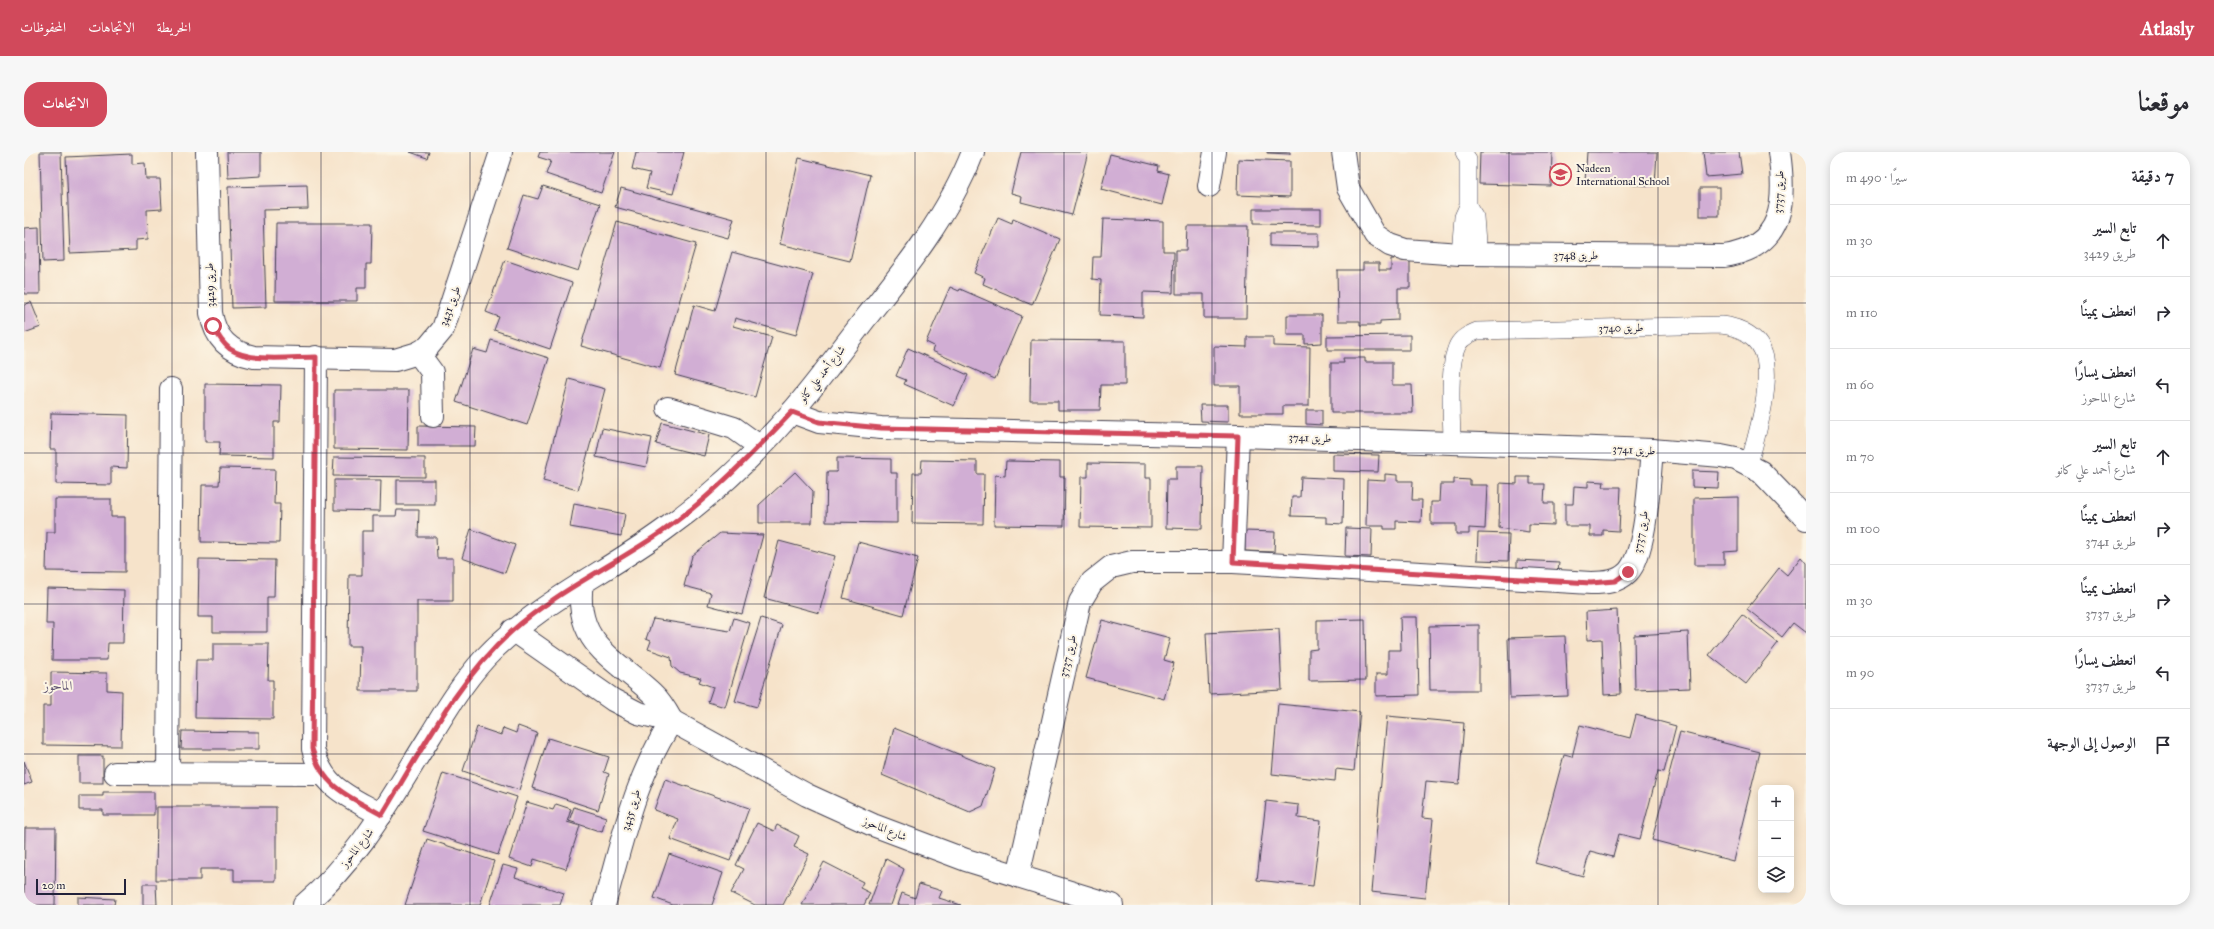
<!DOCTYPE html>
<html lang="ar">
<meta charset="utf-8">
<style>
:root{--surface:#fff;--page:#f7f7f7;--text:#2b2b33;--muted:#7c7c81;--line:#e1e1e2;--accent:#d1495b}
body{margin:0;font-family:"IM FELL Great Primer",Amiri,serif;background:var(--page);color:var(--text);direction:rtl}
.controls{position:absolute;right:12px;bottom:12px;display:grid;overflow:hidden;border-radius:8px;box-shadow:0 2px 10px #0003}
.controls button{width:36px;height:36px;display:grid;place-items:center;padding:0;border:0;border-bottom:1px solid var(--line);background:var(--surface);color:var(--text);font:20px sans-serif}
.scale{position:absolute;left:12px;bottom:10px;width:90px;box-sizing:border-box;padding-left:4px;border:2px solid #22223b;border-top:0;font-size:11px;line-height:14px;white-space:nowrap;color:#22223b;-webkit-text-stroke:3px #fcf5e5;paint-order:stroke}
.stop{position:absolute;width:12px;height:12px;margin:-9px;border:3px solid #d1495b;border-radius:50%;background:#fff}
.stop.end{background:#d1495b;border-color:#fff;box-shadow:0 1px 4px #0008}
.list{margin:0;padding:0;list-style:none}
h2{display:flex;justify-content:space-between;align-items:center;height:52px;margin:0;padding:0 16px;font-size:17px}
h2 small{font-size:13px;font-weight:400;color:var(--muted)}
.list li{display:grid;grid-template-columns:26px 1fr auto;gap:12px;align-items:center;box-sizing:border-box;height:72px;padding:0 16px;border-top:1px solid var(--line)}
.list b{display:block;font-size:15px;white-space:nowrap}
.list p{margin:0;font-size:13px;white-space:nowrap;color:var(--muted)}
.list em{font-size:13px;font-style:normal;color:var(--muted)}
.icon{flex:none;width:22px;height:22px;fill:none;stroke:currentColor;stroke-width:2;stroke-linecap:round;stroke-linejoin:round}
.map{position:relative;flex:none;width:1782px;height:753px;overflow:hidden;direction:ltr;border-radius:16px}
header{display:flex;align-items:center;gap:24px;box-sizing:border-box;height:56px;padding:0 20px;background:var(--accent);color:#fff}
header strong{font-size:19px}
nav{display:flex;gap:22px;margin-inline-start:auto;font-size:14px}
.intro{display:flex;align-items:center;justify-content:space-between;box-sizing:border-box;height:96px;padding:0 24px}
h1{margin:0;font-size:28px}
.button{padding:10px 18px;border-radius:16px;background:var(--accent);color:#fff;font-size:14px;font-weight:700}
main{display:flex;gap:24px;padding:0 24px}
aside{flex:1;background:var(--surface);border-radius:16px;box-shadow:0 2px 10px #0003}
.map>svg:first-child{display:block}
.building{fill:#d1aed4}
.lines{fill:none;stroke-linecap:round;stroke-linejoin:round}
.lane-casing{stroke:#423f50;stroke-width:18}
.street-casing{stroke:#423f50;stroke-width:24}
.secondary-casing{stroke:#423f50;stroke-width:24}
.lane{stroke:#fff;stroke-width:17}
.street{stroke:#fff;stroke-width:22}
.secondary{stroke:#fff;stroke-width:22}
.route{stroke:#d1495b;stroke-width:5}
.grid{fill:none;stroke:#22223b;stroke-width:1;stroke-opacity:0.55}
.labels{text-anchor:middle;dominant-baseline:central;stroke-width:4;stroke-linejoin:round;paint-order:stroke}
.poi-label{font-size:11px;fill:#22223b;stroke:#fcf5e5;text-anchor:start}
.street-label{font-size:11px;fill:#22223b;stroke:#fcf5e5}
.quarter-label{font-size:13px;fill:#5f5371;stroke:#fcf5e5}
</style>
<header>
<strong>Atlasly</strong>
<nav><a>الخريطة</a><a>الاتجاهات</a><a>المحفوظات</a></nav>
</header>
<div class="intro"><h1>موقعنا</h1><a class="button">الاتجاهات</a></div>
<main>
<aside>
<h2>7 دقيقة<small>سيرًا · 490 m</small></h2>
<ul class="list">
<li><svg class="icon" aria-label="ahead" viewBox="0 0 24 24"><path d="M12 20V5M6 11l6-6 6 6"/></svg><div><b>تابع السير</b><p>طريق 3429</p></div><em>30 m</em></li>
<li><svg class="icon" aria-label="right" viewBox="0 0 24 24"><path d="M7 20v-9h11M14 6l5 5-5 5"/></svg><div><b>انعطف يمينًا</b></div><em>110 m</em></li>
<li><svg class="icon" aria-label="left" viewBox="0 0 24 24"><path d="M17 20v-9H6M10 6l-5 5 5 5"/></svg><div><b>انعطف يسارًا</b><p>شارع الماحوز</p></div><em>60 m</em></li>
<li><svg class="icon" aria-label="ahead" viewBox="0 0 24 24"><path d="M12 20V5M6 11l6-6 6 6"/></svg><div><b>تابع السير</b><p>شارع أحمد علي كانو</p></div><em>70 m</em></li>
<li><svg class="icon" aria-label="right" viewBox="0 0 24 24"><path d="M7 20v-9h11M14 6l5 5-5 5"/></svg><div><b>انعطف يمينًا</b><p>طريق 3741</p></div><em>100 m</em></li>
<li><svg class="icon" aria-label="right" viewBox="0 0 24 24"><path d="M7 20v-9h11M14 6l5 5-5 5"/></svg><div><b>انعطف يمينًا</b><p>طريق 3737</p></div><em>30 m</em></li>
<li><svg class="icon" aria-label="left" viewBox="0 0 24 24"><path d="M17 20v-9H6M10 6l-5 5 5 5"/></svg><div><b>انعطف يسارًا</b><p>طريق 3737</p></div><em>90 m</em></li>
<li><svg class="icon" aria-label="arrive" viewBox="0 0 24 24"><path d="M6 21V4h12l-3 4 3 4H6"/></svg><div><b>الوصول إلى الوجهة</b></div></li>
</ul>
</aside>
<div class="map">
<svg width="1782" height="753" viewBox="0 0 1782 753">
<rect width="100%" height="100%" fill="#fcf5e5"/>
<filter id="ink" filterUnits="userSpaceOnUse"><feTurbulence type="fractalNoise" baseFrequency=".025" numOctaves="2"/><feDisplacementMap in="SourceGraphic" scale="8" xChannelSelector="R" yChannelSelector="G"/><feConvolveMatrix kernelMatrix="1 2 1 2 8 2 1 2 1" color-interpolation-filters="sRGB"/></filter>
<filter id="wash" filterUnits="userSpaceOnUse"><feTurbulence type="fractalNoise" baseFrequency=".012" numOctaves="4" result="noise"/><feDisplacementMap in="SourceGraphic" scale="16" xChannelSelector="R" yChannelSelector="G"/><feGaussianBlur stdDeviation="0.9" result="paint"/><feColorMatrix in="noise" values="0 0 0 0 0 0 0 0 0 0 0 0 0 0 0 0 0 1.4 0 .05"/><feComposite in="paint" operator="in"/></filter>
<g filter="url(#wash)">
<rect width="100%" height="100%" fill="#f6e3ca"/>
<g id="blocks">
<g class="building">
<path d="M16 0H37L40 109 19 110Z"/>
<path d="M203 0H237V24L204 26Z"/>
<path d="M386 0H405L403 6Z"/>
<path d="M516 0H591L577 41 522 22 527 9 514 5Z"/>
<path d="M612 0H660L649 42 622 36 626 21 608 17Z"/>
<path d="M997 0H1064L1048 63 997 50 998 44 987 41Z"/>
<path d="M1243 0H1266V2L1243 1Z"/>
<path d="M1456 0H1528L1527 34 1455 32Z"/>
<path d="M1563 0H1633L1631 34 1561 30Z"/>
<path d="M1679 0H1715L1718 22 1682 25Z"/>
<path d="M108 2V12L121 11 122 27H136L138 57 123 58 124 87 112 88V98L46 101 42 5Z"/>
<path d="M1086 2 1135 14 1134 19 1145 22 1138 53 1077 37Z"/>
<path d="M775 6 846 23 826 109 756 92Z"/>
<path d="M1214 7 1266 9V45L1213 43Z"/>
<path d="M283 33 284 57 239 58 242 155 208 156 204 35Z"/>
<path d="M519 34 576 52 554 119 483 96 500 43 514 47Z"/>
<path d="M597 36 710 67 704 86 591 55Z"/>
<rect x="1676" y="36" width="19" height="28"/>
<path d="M1229 57H1297V73L1229 72Z"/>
<path d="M974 66 988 72 989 67 1036 87 1008 153 959 132 961 126 950 121Z"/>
<path d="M1079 67 1139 69V99H1150L1149 141 1119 140V165L1076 163 1077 128 1068 127 1069 105H1077Z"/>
<path d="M593 70 672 92 636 216 557 194Z"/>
<path d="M252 71H348L347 112H342V136H333V149H251Z"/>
<path d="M1163 74H1224L1222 166H1180V142H1152V98H1162Z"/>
<path d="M15 75 16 142H0V76Z"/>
<path d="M1246 81H1295V95L1246 94Z"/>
<path d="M708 100 789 122 772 183 711 166 709 174 748 185 731 245 651 223 670 153 691 159Z"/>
<path d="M1367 107H1386V136H1374V168L1356 169V173H1336V169H1314L1313 118H1339V111H1355V118H1367Z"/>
<path d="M481 108 548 131 526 197 470 178 475 165 462 160Z"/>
<path d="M926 135 935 139 936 137 998 164 971 227 908 199 910 194 902 190Z"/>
<path d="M7 150 17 175 0 181V153Z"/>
<path d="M1263 163H1298V191L1281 192V183H1263Z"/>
<path d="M1386 183V198H1303V184Z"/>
<path d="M1223 185H1249V194L1286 195 1285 254H1259V262H1216V234H1190V194L1223 195Z"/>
<path d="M467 188 525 206 503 273 432 250 449 197 463 201Z"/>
<path d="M1007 188 1101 189V233H1077L1076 258H1034V249H1006Z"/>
<path d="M884 196 944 223 930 254 880 232 882 228 872 224Z"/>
<path d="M1319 206H1341V210H1368V233H1388L1389 261H1307V211H1320Z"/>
<path d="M545 227 581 237 554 338 519 329Z"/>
<path d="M181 232 257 233 256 270H250V305L195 304 196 290H181Z"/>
<path d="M310 238H385L384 298 310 297Z"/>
<path d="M1176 253H1204V270L1177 269Z"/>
<path d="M1282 258H1298V273L1282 272Z"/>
<path d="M27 261 104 263 103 316 87 315V333L32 332V297H26Z"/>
<path d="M638 271 685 283 680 304 632 292Z"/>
<path d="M394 274 452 275 451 294H394Z"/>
<path d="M578 276 628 286 622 315 572 305Z"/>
<path d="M1309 302 1355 303 1354 320 1309 319Z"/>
<path d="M310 305 401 306V325L309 324Z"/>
<path d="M813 306 867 307V321H873V371L802 370 803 320H813Z"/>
<path d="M898 308 953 309V322H960L959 372 888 371 889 321H897Z"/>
<path d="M982 309 1036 310V325H1041L1040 374 970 373 971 323 981 324Z"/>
<path d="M1064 311 1121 312V326H1127V376L1056 375 1057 325H1064Z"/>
<path d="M1152 314H1179L1178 377 1142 376 1143 327H1152Z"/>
<path d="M196 316 251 317 250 352H256L255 391 177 390 178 333H195Z"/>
<path d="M1668 319 1695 320 1694 336 1668 335Z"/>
<path d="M771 320 789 339 788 371H735V353Z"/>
<path d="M1361 322 1373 323V329H1389L1388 348H1398L1397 370 1372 369V377H1360V374H1342L1343 328 1361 329Z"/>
<path d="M1277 325 1320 327 1319 372 1302 371V365L1267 364 1268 345H1276Z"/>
<path d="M1493 325H1506V332H1521L1520 351H1530V373L1505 372V380L1475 376 1476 331 1493 332Z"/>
<path d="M1430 327 1446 328V333H1463L1461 377 1445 376V382H1432V372H1407V350H1415L1416 332H1430Z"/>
<path d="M310 328H357L356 359 310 358Z"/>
<rect x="373" y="328" width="38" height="25"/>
<path d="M1564 329 1580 330 1579 335H1597L1595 379 1579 378V384H1566V374H1541V352H1549L1550 334 1564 335Z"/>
<path d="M1714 345V399L1700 400V413H1670V346Z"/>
<path d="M31 347H87V365H101V420L22 419 23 380H31Z"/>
<path d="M550 352 601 362 597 384 546 375Z"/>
<path d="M373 358H395L394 385H412L413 406H429V449H393V539H336L337 494H324L325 423H338V379H349V364H372Z"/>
<path d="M1322 376 1348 377 1347 405 1321 404Z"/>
<path d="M447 377 491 393 481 421 438 406Z"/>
<path d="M1221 379 1251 380 1250 400 1221 399Z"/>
<path d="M696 381 739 383 718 462 684 453 687 441 660 434 668 404Z"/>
<path d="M1454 381 1485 382 1484 409 1453 408Z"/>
<path d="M755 389 811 404 795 461 740 446Z"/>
<path d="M834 390 894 406 879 463 819 446Z"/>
<path d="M1777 405 1782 411V481L1769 471 1758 485 1723 457 1755 416 1763 423Z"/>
<path d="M175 407 251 408 250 445H243V480H189V465H174Z"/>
<path d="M1493 408 1535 410 1534 420 1493 418Z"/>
<path d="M23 436 100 438 99 491H84L83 508H28L29 472H22Z"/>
<path d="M1593 458 1597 542 1580 543 1578 487 1563 488 1562 460Z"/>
<path d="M1718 462 1754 491 1722 532 1685 503Z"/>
<path d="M1376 465H1393L1395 543 1352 544V522H1364V498H1377Z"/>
<path d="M710 466 726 471 701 555 684 550 689 535 675 530 677 526 656 521 648 514 647 505 624 497 627 489 622 487 629 467 706 479Z"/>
<path d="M737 466 758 473 733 555 711 549Z"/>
<path d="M1341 467 1342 528 1285 529V498L1293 497V468Z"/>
<path d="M1078 468 1146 486 1140 508 1150 511 1140 547 1062 526Z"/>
<path d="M1455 473V538H1406L1405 474Z"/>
<path d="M1255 477 1258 538 1185 542 1182 481Z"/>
<path d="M1664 480 1666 536 1611 538 1610 483Z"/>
<path d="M1541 484 1544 544 1486 546 1484 486Z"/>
<path d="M189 492H245L244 528H249V567L171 566 172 508H189Z"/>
<path d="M27 520 83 521V538L98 539 97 594 19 593V554H27Z"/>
<path d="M1254 552 1336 560 1330 619 1312 617 1311 629 1248 622Z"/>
<path d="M1612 563 1652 574 1640 620 1634 619 1616 687 1595 682 1589 705 1566 699 1559 724 1511 711 1540 603 1548 605 1556 573 1606 586Z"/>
<path d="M1363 564 1440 571 1435 632 1402 629 1398 666 1409 667 1401 746 1347 740Z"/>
<path d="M494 574 513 581 495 638 439 619 453 575 477 583 479 576 492 581Z"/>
<path d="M870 576 971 617 959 654 946 660 858 623Z"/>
<path d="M158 579 235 580V597H157Z"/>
<path d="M1656 580 1736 600 1709 709 1628 688Z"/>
<path d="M524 586 585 605 580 620 585 622 574 658 508 636Z"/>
<rect x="55" y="604" width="24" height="27"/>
<path d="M0 609 8 630 0 633Z"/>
<path d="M419 621 493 645 474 703 399 679Z"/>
<path d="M641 627 725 656 706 709 646 687 654 667 630 658Z"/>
<path d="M79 640H130V663H79V658H55V644H79Z"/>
<path d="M1242 649 1275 653 1274 666 1297 669 1289 734 1233 728Z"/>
<path d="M503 650 529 658 532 652 547 657 543 670 556 674 542 717 510 707 508 715 485 707Z"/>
<path d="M133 655H252V729H210V717H176V728H132Z"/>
<path d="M550 655 582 665 578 680 545 669Z"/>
<path d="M733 671 750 679 753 673 775 684 770 695 785 702 759 753H731L707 741 720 717 712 713Z"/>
<path d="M1 676H32L31 753H0Z"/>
<path d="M403 687 470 709 456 753H381Z"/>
<path d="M645 702 699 721 688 753H649L630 746Z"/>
<path d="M862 707 880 717 867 753H845Z"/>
<path d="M800 710 839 730 836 736 846 741 840 753H778Z"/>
<path d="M479 713 494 717 491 725 540 741 536 753H466Z"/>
<path d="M119 732H132L133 753H119Z"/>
<path d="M895 732 918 739 915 746 937 753H874L878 741 891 746Z"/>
<path d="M54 745 91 747 90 753H54Z"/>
</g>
</g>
</g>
<g filter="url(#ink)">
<use href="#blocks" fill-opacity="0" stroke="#423f50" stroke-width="1"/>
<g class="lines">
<defs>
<g id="lane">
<path d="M1444 54 1451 65 1454 103"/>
<path d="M1436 102 1439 65 1444 54V8L1440 0"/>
<path d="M1428 291C1428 268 1423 208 1435 191 1439 185 1446 182 1453 179L1697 173C1716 175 1736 184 1741 206 1747 237 1733 282 1725 312"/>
</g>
<g id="street">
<path d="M183 0 187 161C191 186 205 200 230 205L371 208 394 201 404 195 419 177 477 0"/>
<path d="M1319 0 1324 36 1351 83 1366 93 1381 98 1436 102 1700 104C1761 95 1762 49 1755 0"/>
<path d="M1185 34 1191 0"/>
<path d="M394 201 408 220 409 264"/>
<path d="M292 205 289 597C299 637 325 644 357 663"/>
<path d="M644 256 710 276 735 294"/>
<path d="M768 260 795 270 857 276 1214 284 1428 291 1628 298 1697 304 1712 307 1737 320 1782 367"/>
<path d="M1209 410 1214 284"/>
<path d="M558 430C549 492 591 506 629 542 637 549 643 560 648 569"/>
<path d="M489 478 589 548 614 561 648 569 783 643 849 673 942 708 1088 753"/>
<path d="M91 621 298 622"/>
<path d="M144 621 147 237"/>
<path d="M994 724 1056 450 1068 430 1087 415 1108 410H1209L1567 431C1581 431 1594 430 1604 420 1623 400 1625 327 1628 298"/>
<path d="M580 753C598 690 611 625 648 569"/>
</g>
<path id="secondary" d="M280 753C335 707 368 645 405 586 422 558 439 530 461 506 513 451 580 422 640 378 686 345 731 303 768 260 794 230 817 198 841 167 882 116 925 62 949 0"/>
</defs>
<use href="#lane" class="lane-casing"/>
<use href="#street" class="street-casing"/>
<use href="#secondary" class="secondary-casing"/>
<use href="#lane" class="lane"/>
<use href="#street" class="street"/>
<use href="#secondary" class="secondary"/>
</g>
</g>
<g class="lines" filter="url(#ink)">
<path class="route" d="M189 174C193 182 198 191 206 197 227 211 267 205 292 205L288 597C299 636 325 644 358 663 397 599 432 530 488 479 533 439 590 413 639 379 687 345 728 302 768 260L795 270 857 276 1214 284 1209 410 1567 431 1591 429 1604 420"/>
</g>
<path class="grid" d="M148 0V753M297 0V753M446 0V753M594 0V753M742 0V753M891 0V753M1040 0V753M1188 0V753M1336 0V753M1485 0V753M1634 0V753M0 151H1782M0 301H1782M0 452H1782M0 602H1782"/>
<defs>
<symbol id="school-ring" viewBox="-11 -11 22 22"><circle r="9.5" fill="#fcf5e5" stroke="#d1495b" stroke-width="1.5"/><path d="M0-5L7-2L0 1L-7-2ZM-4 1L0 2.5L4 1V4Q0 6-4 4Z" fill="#d1495b"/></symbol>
</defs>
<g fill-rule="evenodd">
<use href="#school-ring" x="1524" y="10" width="25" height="25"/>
</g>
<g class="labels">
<g class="poi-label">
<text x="1552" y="16">Nadeen<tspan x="1552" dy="13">International School</tspan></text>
</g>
<g class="street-label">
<text transform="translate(1755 40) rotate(-87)">طريق 3737</text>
<text x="1552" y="103">طريق 3748</text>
<text transform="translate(186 133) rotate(-92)">طريق 3429</text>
<text transform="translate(426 154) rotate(-70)">طريق 3431</text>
<text transform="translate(1597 176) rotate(-1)">طريق 3740</text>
<text transform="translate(798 222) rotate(-52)">شارع أحمد علي كانو</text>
<text transform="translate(1286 286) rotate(2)">طريق 3741</text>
<text transform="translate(1610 298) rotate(3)">طريق 3741</text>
<text transform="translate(1617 380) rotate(-80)">طريق 3737</text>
<text transform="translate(1044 504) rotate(-77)">طريق 3737</text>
<text transform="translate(607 658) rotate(-74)">طريق 3435</text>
<text transform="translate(861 677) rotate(22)">شارع الماحوز</text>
<text transform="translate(333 696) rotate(-52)">شارع الماحوز</text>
</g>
<g class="quarter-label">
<text x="34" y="534">الماحوز</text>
</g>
</g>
</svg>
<div class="controls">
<button>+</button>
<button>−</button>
<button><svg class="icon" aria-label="layers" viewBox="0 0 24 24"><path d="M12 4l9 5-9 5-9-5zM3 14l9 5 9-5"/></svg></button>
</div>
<div class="scale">20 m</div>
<div class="stop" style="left:189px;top:174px"></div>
<div class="stop end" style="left:1604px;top:420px"></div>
</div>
</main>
